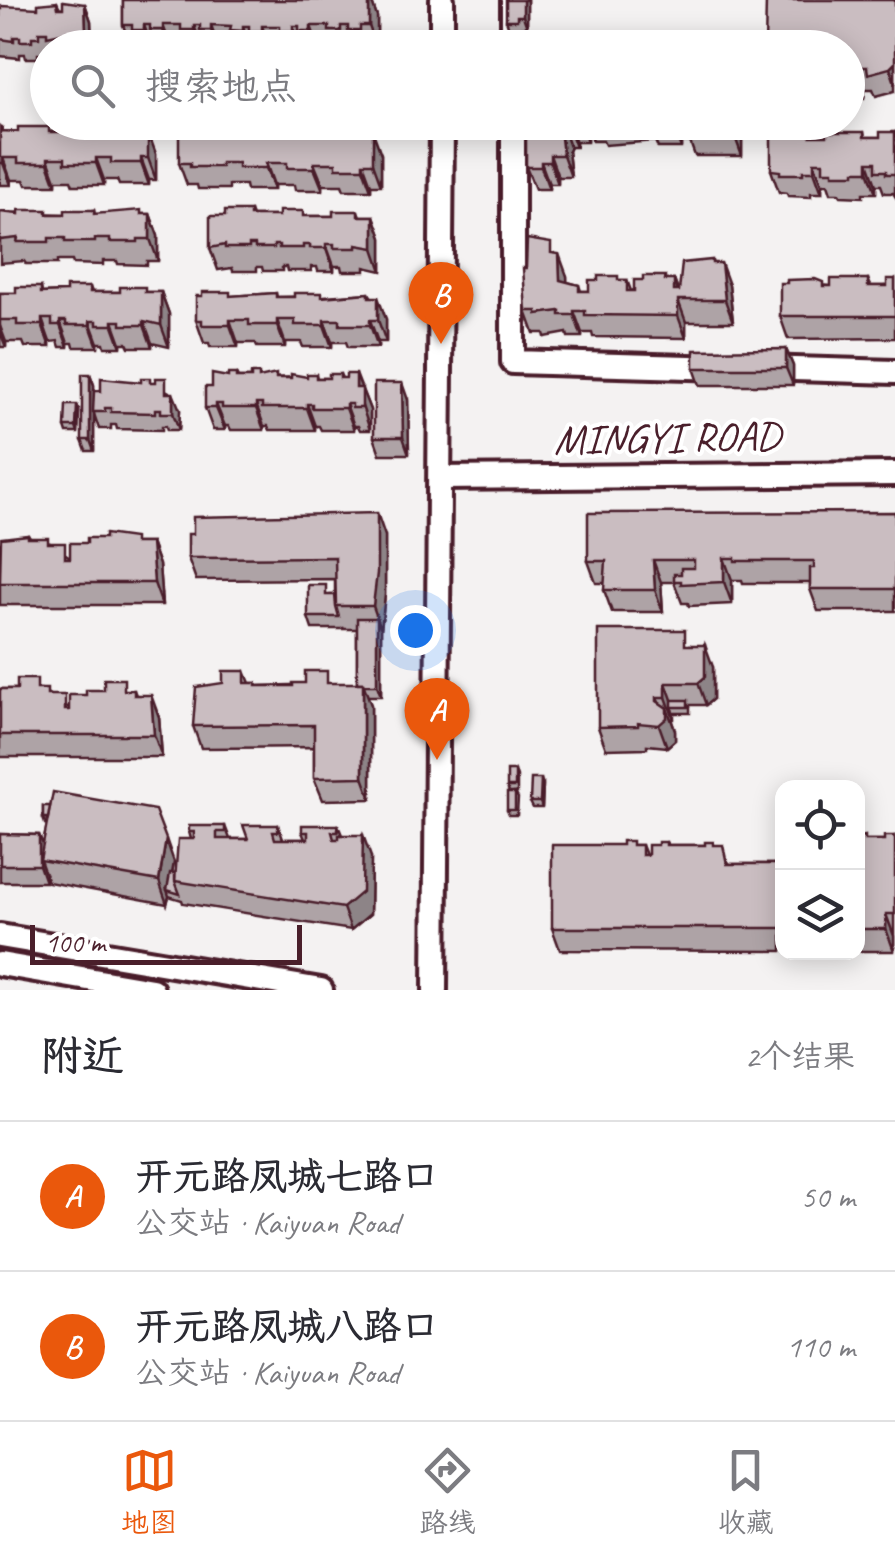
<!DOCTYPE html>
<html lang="zh">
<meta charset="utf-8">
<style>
:root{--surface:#fff;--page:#f2f2f3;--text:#2b2b33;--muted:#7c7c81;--line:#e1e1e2;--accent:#ea580c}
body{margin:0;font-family:Caveat,"LXGW WenKai TC",sans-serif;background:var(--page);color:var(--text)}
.controls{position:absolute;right:30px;bottom:30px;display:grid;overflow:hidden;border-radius:20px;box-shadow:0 5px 25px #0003}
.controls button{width:90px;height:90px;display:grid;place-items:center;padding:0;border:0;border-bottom:2px solid var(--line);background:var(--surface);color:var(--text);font:50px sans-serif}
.scale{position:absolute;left:30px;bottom:25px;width:272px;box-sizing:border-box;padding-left:10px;border:5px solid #4a1f2b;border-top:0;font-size:28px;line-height:35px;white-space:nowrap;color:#4a1f2b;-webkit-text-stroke:8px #fff;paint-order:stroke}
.you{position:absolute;left:415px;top:630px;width:35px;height:35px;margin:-25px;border:8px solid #fff;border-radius:50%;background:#1a73e8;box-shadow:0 0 0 15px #1a73e833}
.badge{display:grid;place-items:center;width:65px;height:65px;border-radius:50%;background:var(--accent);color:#fff;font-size:32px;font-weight:700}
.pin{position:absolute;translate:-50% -82px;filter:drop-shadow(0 2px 5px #0008)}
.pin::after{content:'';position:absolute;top:52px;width:35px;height:30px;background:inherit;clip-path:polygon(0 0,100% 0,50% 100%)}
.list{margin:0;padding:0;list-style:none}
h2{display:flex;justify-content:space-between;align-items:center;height:130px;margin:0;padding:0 40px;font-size:42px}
h2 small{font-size:32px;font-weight:400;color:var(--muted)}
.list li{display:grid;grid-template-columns:65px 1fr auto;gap:30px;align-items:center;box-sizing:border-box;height:150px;padding:0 40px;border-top:2px solid var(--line)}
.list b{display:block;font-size:38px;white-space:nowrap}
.list p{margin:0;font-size:32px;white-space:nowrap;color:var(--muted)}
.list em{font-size:32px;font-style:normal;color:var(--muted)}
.icon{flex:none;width:55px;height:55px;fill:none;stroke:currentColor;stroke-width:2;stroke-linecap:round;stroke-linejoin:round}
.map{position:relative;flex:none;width:895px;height:990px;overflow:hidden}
.search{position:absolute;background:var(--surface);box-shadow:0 5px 25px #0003;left:30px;right:30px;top:30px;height:110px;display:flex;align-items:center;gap:25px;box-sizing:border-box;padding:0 35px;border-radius:55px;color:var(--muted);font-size:38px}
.sheet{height:430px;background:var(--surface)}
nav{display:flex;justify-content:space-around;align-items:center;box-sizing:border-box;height:140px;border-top:2px solid var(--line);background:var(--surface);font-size:28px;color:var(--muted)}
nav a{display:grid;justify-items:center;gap:5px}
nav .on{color:var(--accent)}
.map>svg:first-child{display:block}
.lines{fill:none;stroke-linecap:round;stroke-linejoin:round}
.minor-casing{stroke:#4a1f2b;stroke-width:30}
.minor{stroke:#fff;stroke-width:22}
.wall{fill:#aea3a6;stroke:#4a1f2b;stroke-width:2.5}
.shaded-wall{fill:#8d8487;stroke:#4a1f2b;stroke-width:2.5}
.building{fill:#cabdc1;stroke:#4a1f2b;stroke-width:2.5}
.labels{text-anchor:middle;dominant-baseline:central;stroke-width:8;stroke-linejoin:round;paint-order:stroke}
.street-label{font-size:42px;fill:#4a1f2b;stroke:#fff}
</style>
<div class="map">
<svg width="895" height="990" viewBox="0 0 895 990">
<rect width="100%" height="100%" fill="#f4f2f2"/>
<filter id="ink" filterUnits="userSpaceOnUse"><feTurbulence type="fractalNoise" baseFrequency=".01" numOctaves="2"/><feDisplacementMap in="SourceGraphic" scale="20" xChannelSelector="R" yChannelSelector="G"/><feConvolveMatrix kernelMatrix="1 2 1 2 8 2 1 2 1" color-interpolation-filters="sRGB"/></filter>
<g filter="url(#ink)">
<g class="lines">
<defs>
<g id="minor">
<path d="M442 48V0"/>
<path d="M513 48V0"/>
<path d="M513 122V362L724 368"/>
<path d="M761 368 895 372"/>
<path d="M440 478 895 474"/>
<path d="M0 936 321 990"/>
<path d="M0 964 152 990"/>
<path d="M435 990 442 122"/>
</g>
</defs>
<use href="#minor" class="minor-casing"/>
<use href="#minor" class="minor"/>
</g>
<g class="wall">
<path d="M123 0H371L377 17V48L131 47 123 25Z"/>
<path d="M527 0V27H521V31H510L506 20Z"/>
<path d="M895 0V91L876 96 873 89H865L864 98H852L848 88V48Z"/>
<path d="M57 2 60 8 85 4 91 21 92 48H48V49H45V54H38V58H26L25 54H20V58L0 56V9L38 8Z"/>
<path d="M522 122H739L742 130V156H695L690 142H681V148H658L655 141 605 145 603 141H592L590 134H587V142H576V147H570L568 151 571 177H558V184H549V189H535L526 167V140L522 129Z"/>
<path d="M0 127 3 131 66 132 95 127 96 132H143L156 154V180H149V185H119L117 180H104V185H73L71 180H56V185H26L24 180H11V185H0Z"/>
<path d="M367 128 381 154V185H371V190H344L342 185H323V190H295L294 185H274V190H246L245 185H229V189H198L197 185H187L179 163 234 131H318Z"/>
<path d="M810 132 811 136H827L864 132 865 137H880L895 132V196L893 193H884L881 185H876V193H863V197L841 196 839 193H831L828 184H822V193H811V197L788 196 787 193 779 192 771 170Z"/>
<path d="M94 210 95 214H150L158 236V261H147V265L118 264 117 261H103V265L73 264 72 261H57V264H26L24 261 0 263V212L65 214Z"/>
<path d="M250 211 252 216H333L358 211 360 216H374L382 238V271L365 267V271H342L341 266H334V271H318L317 267H311V271H287L286 267H282V271H263L262 267H257V271H233L232 268 218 270 210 248 225 216Z"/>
<path d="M555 253 567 276V282L579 285 581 291H589L619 280H627L631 291 667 280H674L678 291 713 263 729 285 733 322H686V338L593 337 592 333H582V337H568L567 333 545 337 544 333H534L526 311V268Z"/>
<path d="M868 279 871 286H887L895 279V338L788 339 780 316 787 283 831 286Z"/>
<path d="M41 287 42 293 66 292 90 287 92 292H161L169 314V347L152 343V347H129L127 343H121V347H105L104 343H98V347H74L73 343H68V347H60L58 341 50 342V347H25L23 342H6V347H0V293H16Z"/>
<path d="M276 293 277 297 324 296 369 293 386 319V342H378V347H348L346 342H332V347H303L301 342H285V347H257L255 343H238V347H210L209 343H204L196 320 232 296Z"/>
<path d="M786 349 793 366V385H700L694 368Z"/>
<path d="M90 374 94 385V391L151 382 171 393 180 410 179 430H167L166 426H162V430L117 429 116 425H111V429H99L94 414V451H86L82 440Z"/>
<path d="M236 374 238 378H261L307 377 316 374 317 378H329L340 374 342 378 361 388 370 410V430H360L358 426H354V430H321L319 426H315V430H270L268 426H264V430H231L229 426H225V430H213L205 408 212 387Z"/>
<path d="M408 400 409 454H380L374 437Z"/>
<path d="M79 411 78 433H67L65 427Z"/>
<path d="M895 512V611H818L810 589V583H743L742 580H732V604L689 606 688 603H682L674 582H661L663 612H612L604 590 605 583H596L588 561Z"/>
<path d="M28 535 30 538 50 543 70 557 136 543H151L159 565 162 605H0V543Z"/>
<path d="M385 536V595L381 629V696H367L371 705V799L323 800 314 778V747L201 748 193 726 223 683 245 671 250 683H256L257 686 357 683V629H344L343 627V629H312L308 617 330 595H335V579L196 580 188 558Z"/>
<path d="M690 645 713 667V699L706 705H690V713H674V712V719H671L675 730V740L667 747 647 745V748L606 749 598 727Z"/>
<path d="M0 689H41L69 708 86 695 134 690 136 695 159 717 162 757H0Z"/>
<path d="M515 771 517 777V793H515L518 798 517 815H509L507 810 509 793 507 787Z"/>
<path d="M543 785 542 808H533L530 802Z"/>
<path d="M43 806 174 862 172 873H175L191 839 189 832 225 826 230 839H248L278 825 283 839H305L302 832 338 825 342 835 371 857 370 914 351 930 183 903 182 900 169 896 167 904 48 882 45 874V882H0V834L39 835 43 845 47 824H45L43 818Z"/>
<path d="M894 836V951H858V837L866 840H884Z"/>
<path d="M666 842 668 845H715L730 864H782V857V951L560 950 552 928 633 845H642L646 855H648L658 845Z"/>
</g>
<g class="shaded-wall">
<path d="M369 0H371L377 17V48L369 26Z"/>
<path d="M523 0H527V27L523 16Z"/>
<path d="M85 4 91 21 92 48 86 32Z"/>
<path d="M144 25 152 48H151L144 30Z"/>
<path d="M163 25 171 47 170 48 163 30Z"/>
<path d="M194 25 202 48H200L194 30Z"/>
<path d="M211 25 219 48H217L211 30Z"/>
<path d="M243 26 251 48H249L243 31Z"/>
<path d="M262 26 270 48H268L262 31Z"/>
<path d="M293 26 301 48H299L293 31Z"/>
<path d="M311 26 319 48H317L311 31Z"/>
<path d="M895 63V83L890 68Z"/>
<path d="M857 67 865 89 864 98 856 76Z"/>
<path d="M568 122 576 142V147L568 125Z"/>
<path d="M580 122H583L587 134V142Z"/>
<path d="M673 122 681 142V148L673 126Z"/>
<path d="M734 122H739L742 130V156L734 134Z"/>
<path d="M562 125 570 147 568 151 571 177 563 155 560 129Z"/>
<path d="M141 127 148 147V132L156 154V180L148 158Z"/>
<path d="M367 128 373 145V132L381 154V185L373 163Z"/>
<path d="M550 155 558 177V184L550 162Z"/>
<path d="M3 158 11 180V185L3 163Z"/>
<path d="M48 158 56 180V185L48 163Z"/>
<path d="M96 158 104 180V185L96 163Z"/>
<path d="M141 158 149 180V185L141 163Z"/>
<path d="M541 162 549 184V189L541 167Z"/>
<path d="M814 162 822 184V193L814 171Z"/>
<path d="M868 162 876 185V193L868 171Z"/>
<path d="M266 163 274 185V190L266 168Z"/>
<path d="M314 163 323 185V190L314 168Z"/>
<path d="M363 163 371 185V190L363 168Z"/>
<path d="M150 214 158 236V261L150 239Z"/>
<path d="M374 216 382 238V271L374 248Z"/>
<path d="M326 244 334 266V271L326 248Z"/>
<path d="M559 254 567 276 568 302 560 280Z"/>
<path d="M721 263 729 285 733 322 725 300Z"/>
<path d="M674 280 681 300H678L686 322V338L678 316 674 291Z"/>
<path d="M161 292 169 314V347L161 325Z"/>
<path d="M378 297 386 319V342L378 320Z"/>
<path d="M574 311 582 333V337L574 315Z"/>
<path d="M42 319 50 342V347L42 325Z"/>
<path d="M230 320 238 343V347L230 325Z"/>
<path d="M277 320 285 342V347L277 325Z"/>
<path d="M324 320 332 342V347L324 325Z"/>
<path d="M370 320 378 342V347L370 325Z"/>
<path d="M60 321 68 343V347L60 325Z"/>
<path d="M90 321 98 343V347L90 325Z"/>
<path d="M113 321 121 343V347L113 325Z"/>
<path d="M144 321 152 343V347L144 325Z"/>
<path d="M0 326 6 342V347L0 332Z"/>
<path d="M786 349 793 366V385L786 368Z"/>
<path d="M90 374 94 385V451L90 440Z"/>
<path d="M356 374 370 410V430L356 388Z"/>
<path d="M402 383 408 400 409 454 403 437Z"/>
<path d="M173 393 180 410 179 430 173 413Z"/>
<path d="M216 404 225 426V430L216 408Z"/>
<path d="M256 404 264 426V430L256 408Z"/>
<path d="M307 404 315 426V430L307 408Z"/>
<path d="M346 404 354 426V430L346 408Z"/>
<path d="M77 405 79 411 78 433 76 427Z"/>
<path d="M377 513 385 536V595L381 629 373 606Z"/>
<path d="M151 543 159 565 162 605 154 583Z"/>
<path d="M724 558 732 580V604L724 582Z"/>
<path d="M653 560 661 582 663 612 655 590Z"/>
<path d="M377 618 381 629V696L377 685Z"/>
<path d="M705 645 713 667V699L706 705 698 683Z"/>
<path d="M363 683 371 705V799L363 777Z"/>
<path d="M666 683 674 705 672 707 674 719 666 697Z"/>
<path d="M151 695 159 717 162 757 154 735Z"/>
<path d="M657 697 665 720 667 708 675 730V740L667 747 659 725Z"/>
<path d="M541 779 543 785 542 808 540 802Z"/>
<path d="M39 835 46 852 40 860 45 874V882L39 865Z"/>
<path d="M363 835 371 857 370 914 351 930 343 908Z"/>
<path d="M166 839 174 862 169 891 167 890 169 896 167 904 159 881Z"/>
<path d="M886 914 894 936V951L886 929Z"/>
</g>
<g class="building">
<path d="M123 0H369V26H360V31H348V26H341V31H329V26H311V31H299V26H293V31H280V26H262V31H249V26H243V31L230 30 231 26 211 25V30H200V25H194V30H181V25H163V30H150V25H144V30H132V25H123Z"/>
<path d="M506 0H523V16H517V20H506Z"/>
<path d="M766 0H895V63L890 68 868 74 867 67H857L856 76H848V48H765Z"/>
<path d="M63 1 85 4 86 32H78V36H66V32L47 36V32H39V37H32V41H20V37H14V41L0 39V9H2V6L38 8V4L57 2 58 8H63Z"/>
<path d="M522 122H568V125H562L560 129 563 155H550V162H541V167H526V129H522Z"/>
<rect x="650" y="122" width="23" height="4"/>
<rect x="687" y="122" width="47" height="12"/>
<path d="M0 127H2V131L18 132V127H49V132H66V127H95V132H111V127H141V132H148V158H141V163H111V158H96V163H65V158H48V163H18V158H3V163H0Z"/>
<path d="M187 128 234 131V128L283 131V128H317V131H329V128H367V132H373V163H363V168H336V163H314V168H287V163H266V168H238V163H221V167H190V163H179V131H187Z"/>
<path d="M778 132H810V136H827V132H864V137H880V132H895V174H886V171H876V162H868V171H855V174H833V171H823V162H814V171H803V174H780V171L771 170V136H778Z"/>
<path d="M19 210H47V214H65V210H94V214L141 210V214H150V239H138V242H110V239H95V242H65V238H49V242H17L18 238 0 240V212L19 214Z"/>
<path d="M225 211H250V216H279V211H303V216H333V211H358V216H374V248L357 245V248H334V244H326V248H310V245H303V248H279V245H274V248H255V245H249V248H225V245L210 248V216H225Z"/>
<path d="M527 239 551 243V253L559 254 560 280 579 285V291H589V280H598V276H618V280H627V291H634V280H643V276H665V280H674V291H679L682 263 712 260V263H721L725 300H678V316L585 315V311H574V315H560V311L537 314V311H526L523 268H526Z"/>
<path d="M815 279 823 282V286H831V279H868V286H887V279H895V316H780V283H787V280Z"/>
<path d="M16 287H41V293L66 292V287H90V292H120V287H145V292H161V325L144 321V325H121V321H113V325H97V321H90V325H66V321H60V325H52V319H42V325H17V320H0V293H16Z"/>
<path d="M202 292H230V296L276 293V297H294V293H322V297L369 293V297H378V320H370V325H340V320H324V325H295V320H277V325H249V320H230V325H202V320H196V296H202Z"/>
<path d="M786 349V368H694V350Z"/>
<rect x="82" y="374" width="8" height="66"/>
<path d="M212 374 228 377V374H236V378H251V374H259V378L276 374V378H291V374L307 377V374H316V378H329V374H340V378H346V374H356V388H362V408H352V404H346V408H312V404H307V408H262V404H256V408H222V404H216V408H205V387H212Z"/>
<path d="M101 378 141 382V378H150V382H156V378H166V393H173V413H161V409H155V413L111 412V408H105V412H93L94 391H101Z"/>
<path d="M374 383H402L403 437H374Z"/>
<path d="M66 405H77L76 427H65Z"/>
<path d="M895 512V589H810V568H814V561H735V558H724V582L681 584V581H674V574H681V568H694V560H653L655 590H604L606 561H588V513Z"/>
<path d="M377 513V573L373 606H336L335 557 188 558V534H193V517Z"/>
<path d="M105 534 134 538V543H151L154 583H0L1 538 28 535V538H48V543H65V558H70V543H87V538H105Z"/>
<path d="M308 585H326V595H335L336 606 339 617H308Z"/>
<path d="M357 618H377V685H363V683H357Z"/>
<path d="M598 630H685V645H705V677L698 683H666V697H657V701L667 708V718L659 725 638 723V726L598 727Z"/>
<path d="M223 671H245V683H256V686H293V683H305V671H327V683H363V777L314 778V725L193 726 196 687 223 683Z"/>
<path d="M17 679H37V689H47V695H65V710H69V695H86V690H104V679H124V690H134V695H151L154 735H0V689H17Z"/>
<rect x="672" y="700" width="16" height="7"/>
<rect x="507" y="771" width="8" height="16"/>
<path d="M531 779H541L540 802H530Z"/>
<path d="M53 792 155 810 166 839 159 881 40 860Z"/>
<rect x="507" y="793" width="8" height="17"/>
<path d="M43 806H50L48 818H43Z"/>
<path d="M243 825H278V832H273L275 839H308V832H302V825H338V832H332L334 839H339V835H363L362 892 343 908 175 881 178 839H194V832H189V826H225V832H217V839H248Z"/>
<path d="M0 834 39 835V865H0Z"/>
<path d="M865 836V840H884V836H894L895 840V914H886V929H858V837Z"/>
<path d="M622 841H632V845H642V855H648V845H658V842H666V845H705V842H713V845H723L727 864H782V857V928H552V845H622Z"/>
<path d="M170 873H175V881L180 894 167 890Z"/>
</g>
</g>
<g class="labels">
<g class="street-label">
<text transform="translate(667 438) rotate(-1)">MINGYI ROAD</text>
</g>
</g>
</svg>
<div class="controls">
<button><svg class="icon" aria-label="locate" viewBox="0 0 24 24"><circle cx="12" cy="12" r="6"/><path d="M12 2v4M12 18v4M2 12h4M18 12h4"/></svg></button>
<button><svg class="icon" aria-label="layers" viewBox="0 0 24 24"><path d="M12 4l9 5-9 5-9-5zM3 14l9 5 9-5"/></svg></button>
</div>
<div class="scale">100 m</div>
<div class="you"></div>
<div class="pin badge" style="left:437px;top:760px">A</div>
<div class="pin badge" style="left:441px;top:344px">B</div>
<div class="search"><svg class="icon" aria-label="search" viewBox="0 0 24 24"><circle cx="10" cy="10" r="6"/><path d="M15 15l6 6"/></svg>搜索地点</div>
</div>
<section class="sheet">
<h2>附近<small>2个结果</small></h2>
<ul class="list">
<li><span class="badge">A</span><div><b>开元路凤城七路口</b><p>公交站 · Kaiyuan Road</p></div><em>50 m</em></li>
<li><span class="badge">B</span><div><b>开元路凤城八路口</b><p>公交站 · Kaiyuan Road</p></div><em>110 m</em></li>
</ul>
</section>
<nav>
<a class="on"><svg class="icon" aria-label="map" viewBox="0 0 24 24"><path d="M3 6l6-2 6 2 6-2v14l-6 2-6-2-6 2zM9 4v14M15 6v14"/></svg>地图</a>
<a><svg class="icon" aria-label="directions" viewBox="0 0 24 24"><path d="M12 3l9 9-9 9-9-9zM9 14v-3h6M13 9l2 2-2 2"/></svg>路线</a>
<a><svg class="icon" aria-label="saved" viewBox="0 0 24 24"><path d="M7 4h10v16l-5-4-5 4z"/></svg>收藏</a>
</nav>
